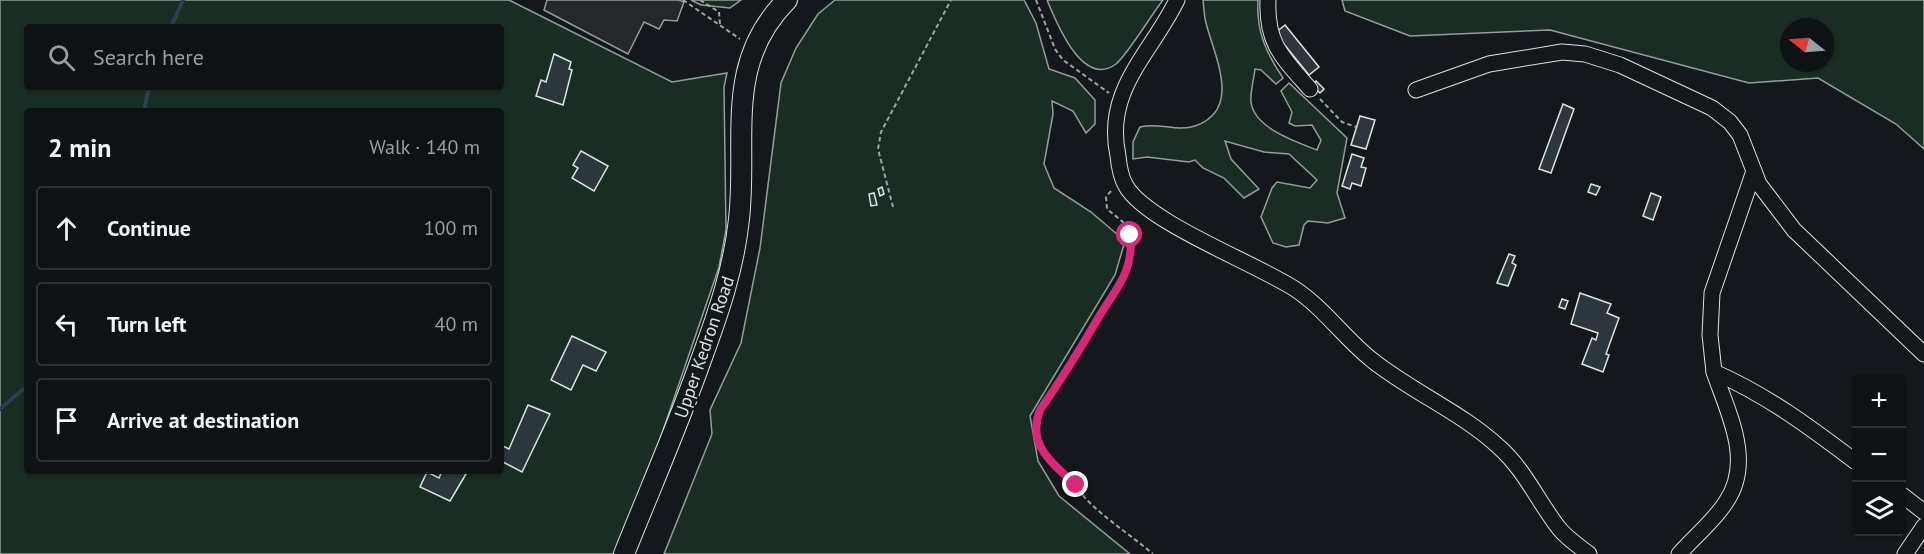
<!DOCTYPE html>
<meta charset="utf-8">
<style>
:root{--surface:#0f1215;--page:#1d2022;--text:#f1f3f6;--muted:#9b9ea0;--line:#2f3234}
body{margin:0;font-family:"PT Sans",sans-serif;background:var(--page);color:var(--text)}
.controls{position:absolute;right:18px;bottom:18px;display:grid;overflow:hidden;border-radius:6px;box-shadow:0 2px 4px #0004}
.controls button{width:54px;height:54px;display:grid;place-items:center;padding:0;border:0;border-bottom:2px solid var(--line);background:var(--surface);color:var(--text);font:30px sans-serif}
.compass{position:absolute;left:1780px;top:18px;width:54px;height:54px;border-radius:50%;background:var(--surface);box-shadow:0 2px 4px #0004;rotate:287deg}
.stop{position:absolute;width:18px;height:18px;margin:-14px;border:4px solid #db2777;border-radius:50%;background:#fff}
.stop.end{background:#db2777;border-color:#fff;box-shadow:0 2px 6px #0008}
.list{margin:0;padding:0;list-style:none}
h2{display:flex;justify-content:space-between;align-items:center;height:78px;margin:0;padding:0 24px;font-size:26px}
h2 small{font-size:20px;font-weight:400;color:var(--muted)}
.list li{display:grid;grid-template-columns:39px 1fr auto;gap:18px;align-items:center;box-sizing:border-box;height:84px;margin:0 12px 12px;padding:0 12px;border:2px solid var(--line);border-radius:6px}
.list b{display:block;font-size:22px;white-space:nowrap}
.list em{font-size:20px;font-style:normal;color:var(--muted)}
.icon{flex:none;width:33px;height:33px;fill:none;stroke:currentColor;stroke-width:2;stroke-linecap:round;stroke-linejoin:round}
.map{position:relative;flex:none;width:1924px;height:554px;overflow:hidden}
.search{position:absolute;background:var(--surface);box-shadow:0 2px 4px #0004;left:24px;top:24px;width:480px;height:66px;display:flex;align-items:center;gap:15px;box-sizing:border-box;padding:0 21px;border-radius:6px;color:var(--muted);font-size:22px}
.panel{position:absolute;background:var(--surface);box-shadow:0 2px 4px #0004;left:24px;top:108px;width:480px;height:366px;border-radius:6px}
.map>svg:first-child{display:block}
.green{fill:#1a2d24;stroke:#939e99;stroke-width:1.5;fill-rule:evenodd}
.parking{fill:#24282b;stroke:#939e99;stroke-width:1.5}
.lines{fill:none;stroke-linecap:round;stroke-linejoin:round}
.stream{stroke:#2f3f4d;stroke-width:4}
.building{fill:#2c363c;stroke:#d8e6dc;stroke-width:1.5}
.minor-casing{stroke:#d8e6dc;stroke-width:17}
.major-casing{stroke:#d8e6dc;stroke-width:22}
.path{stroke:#9da8a2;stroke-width:2;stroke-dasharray:4.5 3;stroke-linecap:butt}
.minor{stroke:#14181c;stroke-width:15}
.major{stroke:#14181c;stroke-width:20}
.route{stroke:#db2777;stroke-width:8}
.labels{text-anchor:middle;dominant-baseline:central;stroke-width:4.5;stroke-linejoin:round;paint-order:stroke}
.street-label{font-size:18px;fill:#d8e6dc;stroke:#14181c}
</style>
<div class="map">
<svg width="1924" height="554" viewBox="0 0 1924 554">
<rect width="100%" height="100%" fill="#14181c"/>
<g class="green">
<path d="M0 0H509L672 82 727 73 724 87 726 230 719 267 633 518 618 554H0ZM27 27H501V87H27ZM27 111H501V471H27Z"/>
<path d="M691 0H741L730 8 701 5Z"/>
<path d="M835 0H1024L1036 23 1049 69 1075 78 1095 100V124L1086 133 1073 111 1052 101 1053 114 1044 164 1054 188 1091 212 1125 241 1115 275 1030 416 1038 461 1059 496 1130 554H664L712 434 710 410 741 343 760 248 781 83 796 48 818 14Z"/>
<path d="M1047 0H1163C1152 14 1127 55 1116 64 1082 89 1056 21 1047 0Z"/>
<path d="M1203 0H1258C1256 31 1266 53 1283 78L1276 84 1261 70 1255 69C1254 79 1250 92 1251 102 1254 128 1296 142 1317 150L1321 140 1312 125 1295 126 1289 123 1292 112 1281 91 1289 83 1347 138 1337 193 1345 218 1328 223 1308 221 1304 225 1299 245 1286 247 1273 243 1261 217 1272 188 1277 182 1310 188 1317 180 1289 154 1264 152 1225 141 1231 159 1259 189 1244 198 1224 178 1203 168 1195 160 1189 162 1147 157 1133 159V142L1140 127C1158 122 1177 132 1195 126 1243 110 1214 55 1206 23 1204 16 1204 8 1203 0Z"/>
<path d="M1342 0H1924V149L1896 124 1818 78 1749 83 1550 30 1410 36 1345 11ZM1789 27H1825V63H1789Z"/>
</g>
<path class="parking" d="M547 0H679L684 2 677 21 664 20 659 29 644 22 628 54 544 10Z"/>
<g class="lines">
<g class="stream">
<path d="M171 27 183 0"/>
<path d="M144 111 149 87"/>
<path d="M0 409 27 386"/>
</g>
</g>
<g class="building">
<path d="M1285 25 1319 67 1309 75 1275 33Z"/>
<path d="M554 54 571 62 569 69 572 70 563 105 536 96 541 80 546 82Z"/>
<path d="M1316 81 1324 89 1320 93 1312 85Z"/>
<path d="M1563 104 1574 109 1551 173 1539 169Z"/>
<path d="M1360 116 1375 120 1366 149 1351 145Z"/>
<path d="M581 151 608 166 594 191 572 178 578 168 573 165Z"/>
<path d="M1352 154 1364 158 1361 167 1366 168 1361 186 1352 183 1350 189 1342 186Z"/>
<path d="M1591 184 1600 187 1596 195 1588 192Z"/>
<path d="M882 187 884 194 880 196 878 189Z"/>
<path d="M874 193 877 205 871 206 869 194Z"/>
<path d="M1651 193 1661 197 1653 220 1643 216Z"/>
<path d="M1509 254 1515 256 1512 263 1516 265 1508 286 1497 283Z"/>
<path d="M1580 293 1611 304 1607 313 1619 318 1606 354 1609 355 1603 372 1582 364 1592 338 1596 340 1598 333 1571 324Z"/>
<path d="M1562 299 1568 301 1565 309 1559 307Z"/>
<path d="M572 336 606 352 596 371 583 365 571 390 551 380Z"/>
<path d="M528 405 550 414 522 472 501 461V445L509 449Z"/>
<path d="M442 471H459L466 474 450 501 420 487 427 472 439 478Z"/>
</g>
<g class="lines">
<defs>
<g id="minor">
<path d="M1177 0C1150 55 1104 90 1118 156 1119 166 1121 178 1126 186 1146 222 1257 264 1295 289 1325 309 1344 338 1372 360 1412 392 1461 412 1499 447 1524 469 1538 501 1558 527 1566 538 1579 546 1589 554"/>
<path d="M1268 0C1266 44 1283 58 1310 89"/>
<path d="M1416 90 1489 64 1562 52 1585 54 1620 65 1712 108 1730 122 1740 135 1759 184 1794 230 1924 354"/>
<path d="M1754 171 1712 293 1710 335 1714 372C1767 395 1811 428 1856 462"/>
<path d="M1902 495 1924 512"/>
<path d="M1679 554C1694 537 1714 521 1726 502 1754 461 1728 413 1714 372"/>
<path d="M1905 554 1924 526"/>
</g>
<path id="major" d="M624 554C650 489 678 425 701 360 718 314 734 268 739 219 748 139 723 64 787 0"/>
</defs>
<use href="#minor" class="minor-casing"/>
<use href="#major" class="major-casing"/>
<g class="path">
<path d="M683 0 740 39"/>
<path d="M700 0 719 12 720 24"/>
<path d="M1036 0 1055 49 1063 60 1109 93"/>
<path d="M1320 99 1342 122 1356 127"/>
<path d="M1111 191 1106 197 1107 209 1123 222 1130 235 1132 243 1125 274 1119 290 1101 312 1084 346 1039 410C1025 446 1052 461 1073 483 1078 488 1081 493 1085 498 1105 519 1131 535 1153 554"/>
<path d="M893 207 878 149 881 132 951 0"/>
</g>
<use href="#minor" class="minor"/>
<use href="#major" class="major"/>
</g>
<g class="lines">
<path class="route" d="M1076 485C1053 464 1026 445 1040 410 1061 380 1079 351 1097 320 1113 292 1135 272 1130 235"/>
</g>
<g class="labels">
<g class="street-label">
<text transform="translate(704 347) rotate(-71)">Upper Kedron Road</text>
</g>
</g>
</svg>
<div class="controls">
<button>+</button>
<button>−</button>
<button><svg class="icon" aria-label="layers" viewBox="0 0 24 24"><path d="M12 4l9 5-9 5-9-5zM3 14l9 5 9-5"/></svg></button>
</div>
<svg class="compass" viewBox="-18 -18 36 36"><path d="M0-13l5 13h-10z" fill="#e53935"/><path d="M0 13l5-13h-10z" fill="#9b9ea0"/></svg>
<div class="stop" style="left:1130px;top:235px"></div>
<div class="stop end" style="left:1076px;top:485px"></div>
<div class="search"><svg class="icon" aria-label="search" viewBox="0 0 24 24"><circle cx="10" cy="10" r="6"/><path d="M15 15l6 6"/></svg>Search here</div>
<section class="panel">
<h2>2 min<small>Walk · 140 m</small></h2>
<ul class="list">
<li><svg class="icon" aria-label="ahead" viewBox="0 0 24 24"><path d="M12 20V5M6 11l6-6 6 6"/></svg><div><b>Continue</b></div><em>100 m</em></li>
<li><svg class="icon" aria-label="left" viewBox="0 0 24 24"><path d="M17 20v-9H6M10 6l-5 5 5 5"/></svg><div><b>Turn left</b></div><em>40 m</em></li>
<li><svg class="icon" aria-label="arrive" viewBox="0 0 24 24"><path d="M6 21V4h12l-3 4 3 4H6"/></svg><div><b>Arrive at destination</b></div></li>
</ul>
</section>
</div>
